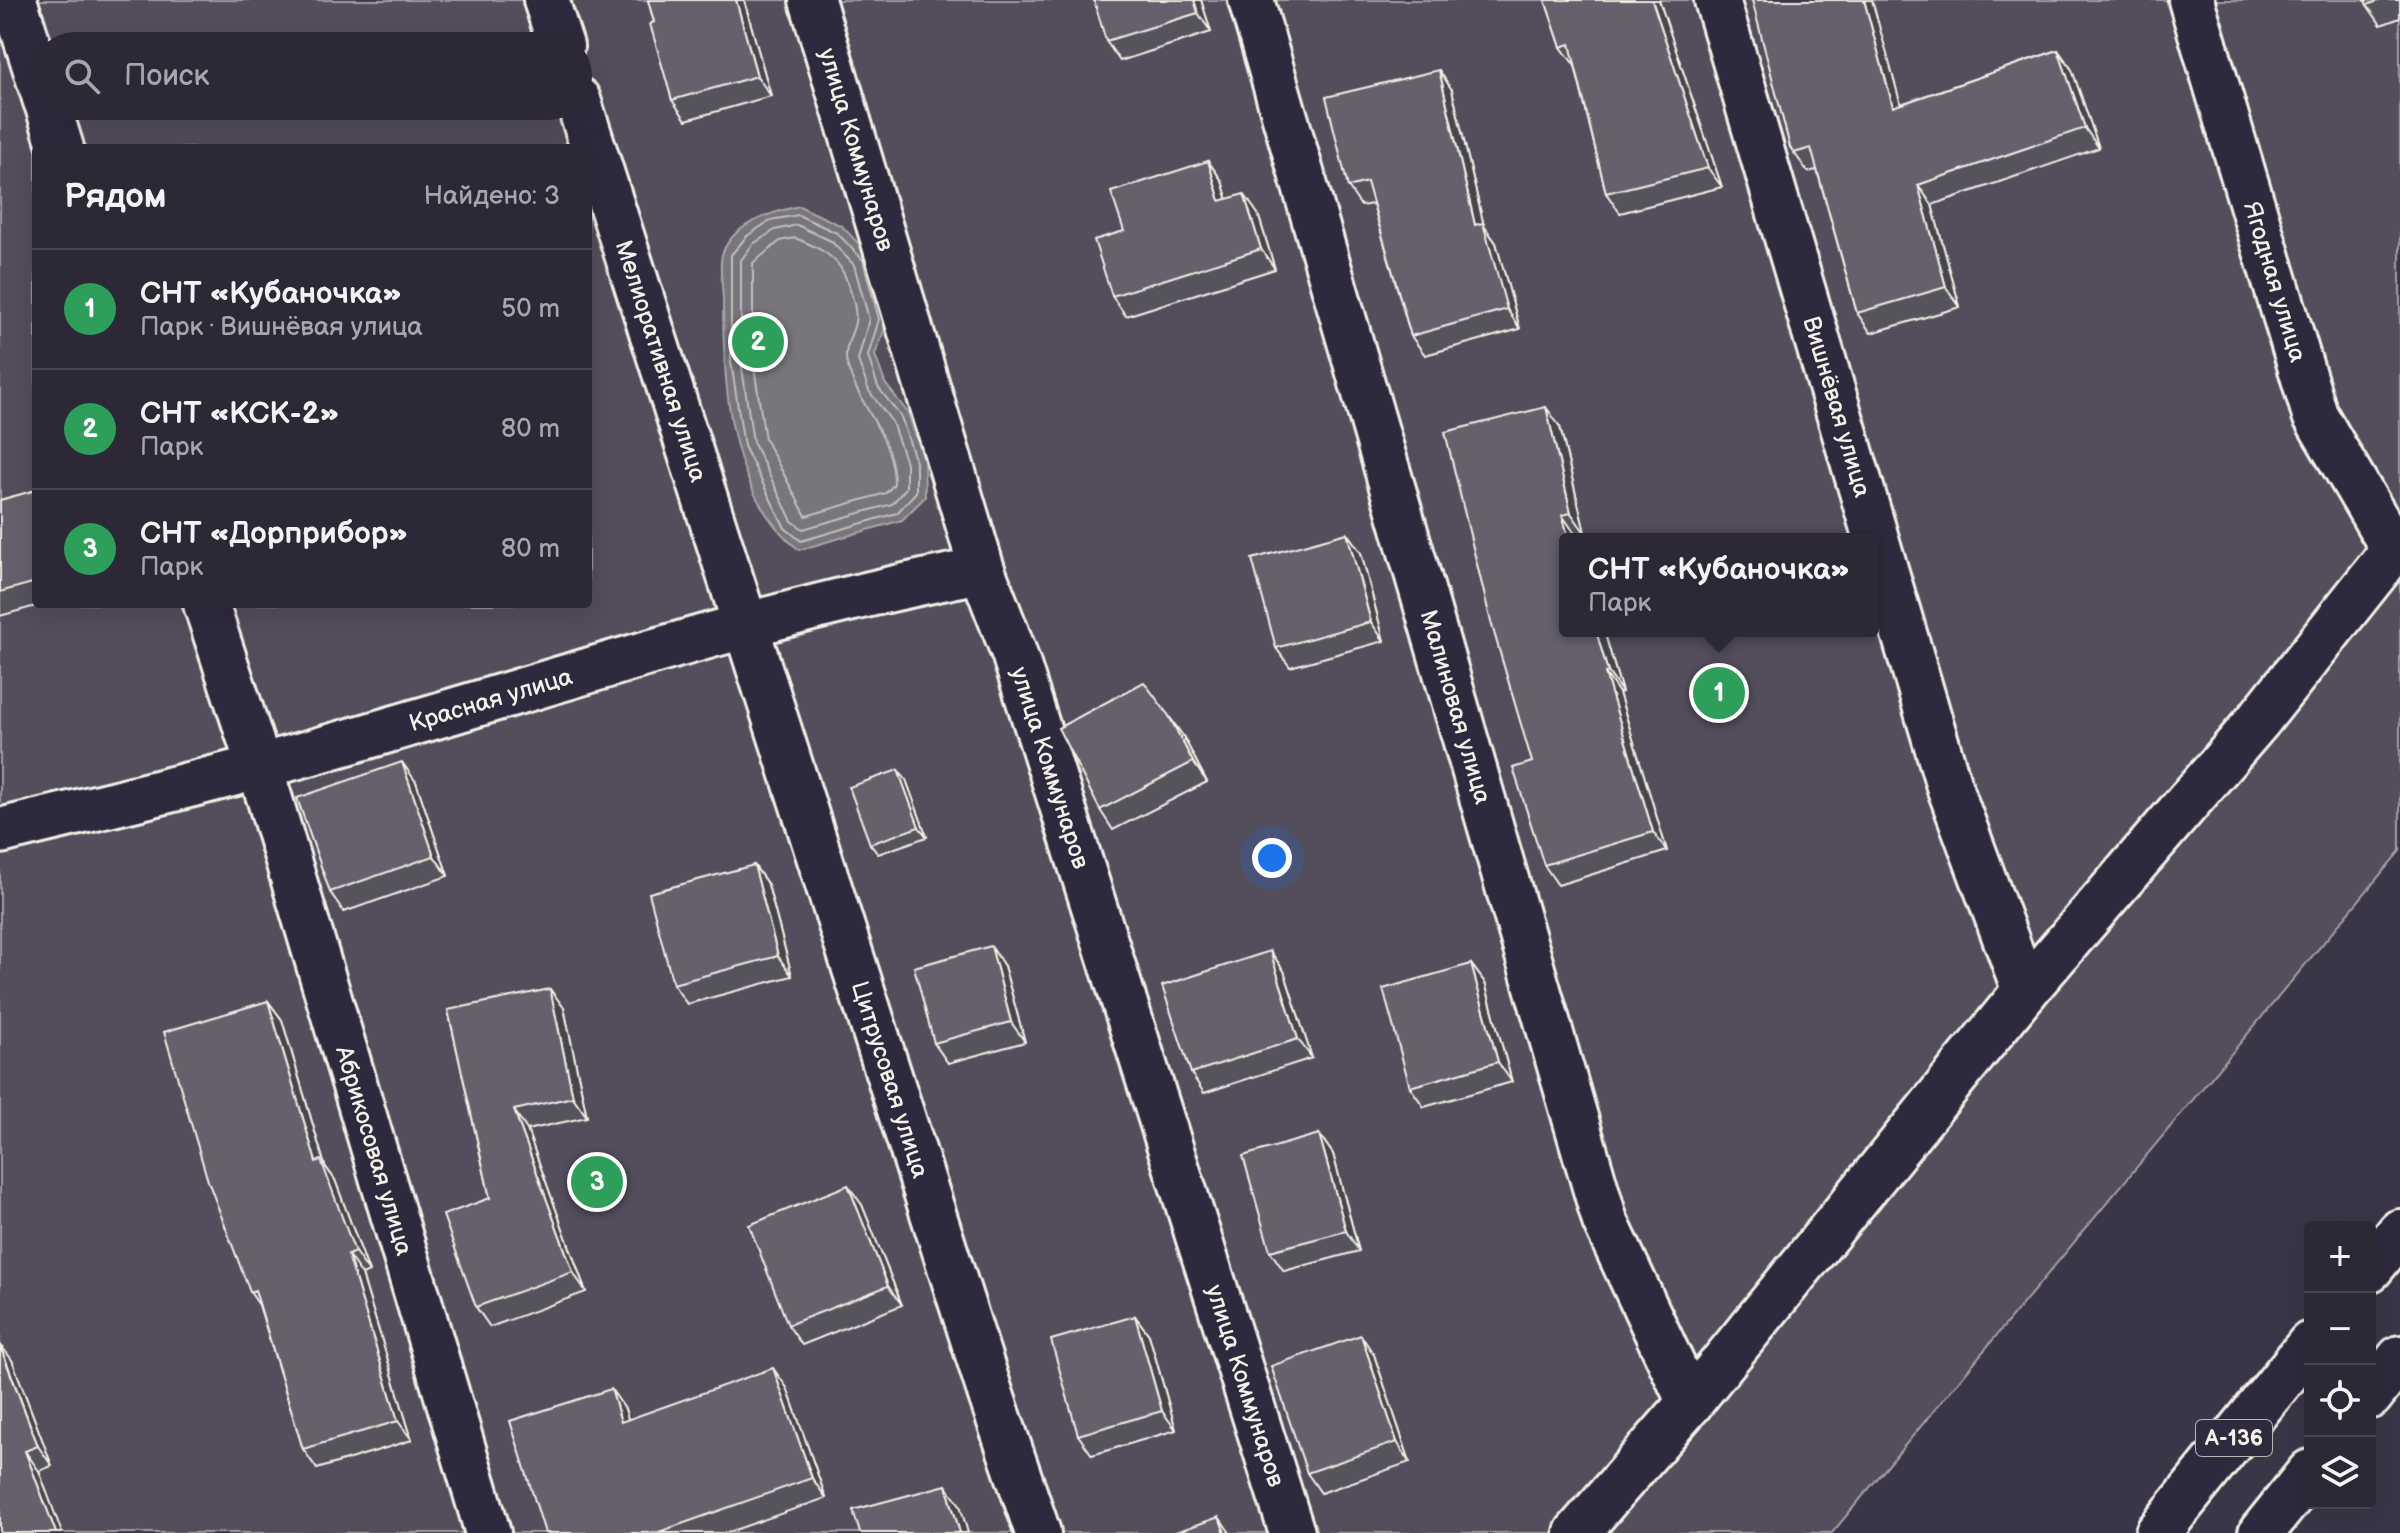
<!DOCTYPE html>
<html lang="ru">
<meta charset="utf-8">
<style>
:root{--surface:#2c2835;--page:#383441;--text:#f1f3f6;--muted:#a6a6ad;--line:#484450;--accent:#8abfa5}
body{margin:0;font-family:"Balsamiq Sans",sans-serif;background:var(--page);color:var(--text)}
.controls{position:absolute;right:24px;bottom:24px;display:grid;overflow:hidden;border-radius:8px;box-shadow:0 8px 32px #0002}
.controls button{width:72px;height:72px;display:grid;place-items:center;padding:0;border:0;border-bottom:2px solid var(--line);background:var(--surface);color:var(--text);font:40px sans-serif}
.you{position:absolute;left:1272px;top:858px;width:28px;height:28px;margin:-20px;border:6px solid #fff;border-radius:50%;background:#1a73e8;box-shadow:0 0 0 12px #1a73e833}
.badge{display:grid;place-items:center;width:52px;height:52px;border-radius:50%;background:var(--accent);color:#fff;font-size:26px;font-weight:700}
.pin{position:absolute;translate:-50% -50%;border:4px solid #fff;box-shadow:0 2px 8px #0006}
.popup{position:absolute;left:1559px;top:533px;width:320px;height:104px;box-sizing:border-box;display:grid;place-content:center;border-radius:8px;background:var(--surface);filter:drop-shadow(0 2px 6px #0005);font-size:26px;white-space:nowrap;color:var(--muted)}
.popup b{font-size:30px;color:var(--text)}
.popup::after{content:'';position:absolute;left:50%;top:100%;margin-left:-16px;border:16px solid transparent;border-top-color:var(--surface)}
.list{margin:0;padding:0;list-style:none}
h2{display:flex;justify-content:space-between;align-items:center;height:104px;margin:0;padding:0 32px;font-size:34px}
h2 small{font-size:26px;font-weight:400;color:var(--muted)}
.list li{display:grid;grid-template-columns:52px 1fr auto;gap:24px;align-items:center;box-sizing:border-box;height:120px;padding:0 32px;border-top:2px solid var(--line)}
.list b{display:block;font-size:30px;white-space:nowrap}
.list p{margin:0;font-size:26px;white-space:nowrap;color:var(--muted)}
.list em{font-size:26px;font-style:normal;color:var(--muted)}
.icon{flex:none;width:44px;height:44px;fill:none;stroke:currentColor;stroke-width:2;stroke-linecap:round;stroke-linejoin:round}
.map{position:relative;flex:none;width:2400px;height:1533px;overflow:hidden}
.search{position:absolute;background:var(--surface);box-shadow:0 8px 32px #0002;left:32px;top:32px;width:560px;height:88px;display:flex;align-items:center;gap:20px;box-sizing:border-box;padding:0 28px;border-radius:44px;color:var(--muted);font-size:30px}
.panel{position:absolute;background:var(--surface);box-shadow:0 8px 32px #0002;left:32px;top:144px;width:560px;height:464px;border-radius:8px}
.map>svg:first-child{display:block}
.green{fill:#534e5c;stroke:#a4a0a2;stroke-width:2;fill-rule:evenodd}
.water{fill:#78747b;stroke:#aaa6a7;stroke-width:2}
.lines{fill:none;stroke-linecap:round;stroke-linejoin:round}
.shore{stroke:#c2bfbc;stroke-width:2}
.minor-casing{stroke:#f4f1e8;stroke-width:50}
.trunk-casing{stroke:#f4f1e8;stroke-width:50}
.minor{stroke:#2f2a3d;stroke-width:44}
.trunk{stroke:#2f2a3d;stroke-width:44}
.wall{fill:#57535d;stroke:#f4f1e8;stroke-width:2}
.shaded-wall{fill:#47444c;stroke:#f4f1e8;stroke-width:2}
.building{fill:#65616c;stroke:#f4f1e8;stroke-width:2}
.labels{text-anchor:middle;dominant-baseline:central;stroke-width:8;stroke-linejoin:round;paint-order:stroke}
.shield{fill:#2f2a3d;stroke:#b9b5b5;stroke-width:2}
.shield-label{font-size:22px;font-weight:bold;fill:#f4f1e8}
.street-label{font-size:24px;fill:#f4f1e8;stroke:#2f2a3d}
</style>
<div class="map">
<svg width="2400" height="1533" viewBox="0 0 2400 1533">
<rect width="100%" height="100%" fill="#3b3647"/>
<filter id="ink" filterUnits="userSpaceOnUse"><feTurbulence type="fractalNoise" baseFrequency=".0125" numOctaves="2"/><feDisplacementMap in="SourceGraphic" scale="16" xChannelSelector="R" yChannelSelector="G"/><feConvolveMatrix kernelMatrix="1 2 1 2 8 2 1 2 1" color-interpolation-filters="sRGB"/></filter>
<g filter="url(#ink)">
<path class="green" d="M0 0H2400V851L1832 1533H0ZM46 46H578V106H46ZM36 148H588V604H36ZM1565 539H1873V631H1565Z"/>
<path class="water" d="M799 206 842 226 870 256 888 320 875 355 885 383 908 413 924 460 925 497 902 520 799 550C728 493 723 385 723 301 723 288 718 264 723 252 734 223 773 212 799 206Z"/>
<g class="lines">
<g class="shore">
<path d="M798 215 837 233 863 260 879 319 868 356 878 387 901 417 916 462V492L897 513 801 541 785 528 744 446 731 362V255L747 236 771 220Z"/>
<path d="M797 225 831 241 854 265 869 319 858 360 869 391 892 422 906 463V488L892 504 803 529 792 521 753 442 741 361V260L753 244 775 230Z"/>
<path d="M795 238C813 245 836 255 844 274 849 285 858 310 855 322 852 337 843 348 847 364 859 408 894 436 894 484L886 493 806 516 765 439 753 360V263L780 241Z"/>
</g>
<defs>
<g id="minor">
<path d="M14 0 46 101"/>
<path d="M546 0 561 46"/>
<path id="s1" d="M812 0 982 570 1014 653 1292 1533"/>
<path id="s2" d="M1251 0 1605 1221 1690 1403"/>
<path id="s3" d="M1717 0 1949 786 2025 991"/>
<path id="s4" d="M2191 0 2315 415 2394 550"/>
<path id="s5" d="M578 100 990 1392 1038 1533"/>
<path d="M48 106 61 148"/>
<path id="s6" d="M206 604 270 800 488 1533"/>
<path id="s7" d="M0 831C86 810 173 790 258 767 500 702 735 617 982 570"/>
<path d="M1577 1533 1690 1403 2025 991 2257 722 2400 542"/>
</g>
<g id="trunk">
<path d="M2370 1269 2400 1232"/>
<path d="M2370 1396 2400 1358"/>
<path d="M2158 1533 2310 1344"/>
<path d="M2261 1533 2310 1472"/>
</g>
</defs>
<use href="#minor" class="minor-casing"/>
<use href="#trunk" class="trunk-casing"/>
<use href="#minor" class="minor"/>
<use href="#trunk" class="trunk"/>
</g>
<g class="wall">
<path d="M648 0H744L771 96 686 120 672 100 654 22Z"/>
<path d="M1201 0 1211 32 1120 61 1106 41Z"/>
<path d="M1545 0H1659L1722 187 1620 213 1606 193 1575 66 1561 47Z"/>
<path d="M2365 0H2400V18L2381 25 2367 5Z"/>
<path d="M2058 50 2072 70 2099 148 1932 205 1960 307 1871 333 1857 313 1817 170 1808 172 1790 147 1901 104Z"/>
<path d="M1452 90 1484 226 1496 243 1520 329 1425 355 1411 336 1373 204 1361 206 1348 187Z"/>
<path d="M1208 161 1222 181 1227 199 1258 214 1275 269 1126 316 1112 296 1124 231Z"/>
<path d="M1560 427 1585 533 1576 535 1577 539H1565L1604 631 1622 692 1619 693 1667 851 1558 885 1544 865 1532 762Z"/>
<path d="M36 490V604H43L0 616V500Z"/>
<path d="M1347 533 1361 553 1384 641 1290 667 1276 648Z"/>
<path d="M1183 736 1207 782 1113 830 1100 810Z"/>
<path d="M898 770 906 780 927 837 878 854 870 844Z"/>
<path d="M416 782 448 876 344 912 330 892Z"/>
<path d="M754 865 768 885 792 976 687 1004 673 984Z"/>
<path d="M1270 951 1284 971 1312 1058 1204 1093 1191 1073Z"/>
<path d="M1471 964 1485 983 1512 1082 1424 1107 1410 1087Z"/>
<path d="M1004 966 1025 1042 948 1063 934 1043Z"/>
<path d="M268 1001 282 1020 325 1166 335 1180 369 1272 362 1275 412 1440 317 1469 303 1449 259 1305 250 1292Z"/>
<path d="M564 1008 587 1117 527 1130 586 1292 490 1327 476 1307 490 1198 448 1010Z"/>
<path d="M1319 1134 1333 1154 1359 1251 1284 1271 1270 1251Z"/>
<path d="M862 1205 902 1305 802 1345 788 1325Z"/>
<path d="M1135 1316 1149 1335 1176 1430 1092 1455 1078 1435Z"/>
<path d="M1374 1355 1410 1462 1321 1493 1307 1473Z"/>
<path d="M12 1360 52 1466 39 1471 0 1533Z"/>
<path d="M787 1388 826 1498 726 1533H545L625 1409 628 1420Z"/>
</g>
<g class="shaded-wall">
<path d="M736 0H744L771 96 757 76Z"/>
<path d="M1194 0H1201L1211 32 1198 13Z"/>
<path d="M1652 0H1659L1722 187 1708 168Z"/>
<path d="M1864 0H1872L1907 127 1893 107Z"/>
<path d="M2058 50 2072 70 2099 148 2085 128Z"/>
<path d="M1439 70 1452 90 1484 226 1496 243 1520 329 1507 309 1475 225Z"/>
<path d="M1208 161 1222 181 1234 221 1220 201Z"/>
<path d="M1918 185 1932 205 1960 307 1946 287Z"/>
<path d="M1244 194 1258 214 1275 269 1261 249Z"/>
<path d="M1546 407 1560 427 1585 533 1571 513Z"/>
<path d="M1562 515 1576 535 1577 539H1569Z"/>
<path d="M1347 533 1361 553 1384 641 1371 622Z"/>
<path d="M1596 631H1604L1622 692 1608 672Z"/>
<path d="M1605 673 1619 693 1667 851 1653 832Z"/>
<path d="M1169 716 1183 736 1207 782 1193 762Z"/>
<path d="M402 762 416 782 448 876 434 856Z"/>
<path d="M898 770 906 780 927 837 919 827Z"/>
<path d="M754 865 768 885 792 976 778 956Z"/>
<path d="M991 946 1004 966 1025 1042 1011 1022Z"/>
<path d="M1270 951 1284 971 1312 1058 1298 1039Z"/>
<path d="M1471 964 1485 983 1512 1082 1498 1062Z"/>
<path d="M550 989 564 1008 587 1117 573 1097Z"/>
<path d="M268 1001 282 1020 325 1166 335 1180 369 1272 355 1252 316 1162Z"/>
<path d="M514 1110 527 1130 586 1292 573 1272Z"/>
<path d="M1319 1134 1333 1154 1359 1251 1346 1231Z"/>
<path d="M848 1185 862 1205 902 1305 888 1286Z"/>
<path d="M348 1255 362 1275 412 1440 398 1421Z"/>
<path d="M1135 1316 1149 1335 1176 1430 1162 1411Z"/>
<path d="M1361 1335 1374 1355 1410 1462 1397 1442Z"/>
<path d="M0 1344 12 1360 52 1466 38 1446Z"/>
<path d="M773 1368 787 1388 826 1498 812 1478Z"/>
<path d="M611 1389 625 1409 635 1442 621 1422Z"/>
<path d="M25 1451 39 1471 62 1533H56Z"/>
<path d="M946 1485 960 1505 968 1533H960Z"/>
<path d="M1219 1517 1230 1533H1225Z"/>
</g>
<g class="building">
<path d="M648 0H736L757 76 672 100 650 24 654 22Z"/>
<path d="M1094 0H1194L1198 13 1106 41Z"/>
<path d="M1545 0H1652L1708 168 1606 193 1570 44 1561 47Z"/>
<path d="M1752 0H1864L1893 107 2058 50 2085 128 1918 185 1946 287 1857 313 1811 148 1794 153 1790 147Z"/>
<path d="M2365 0H2381L2367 5Z"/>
<path d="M1439 70 1475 225 1483 223 1507 309 1411 336 1367 182 1348 187 1326 97Z"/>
<path d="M1208 161 1220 201 1244 194 1261 249 1112 296 1094 240 1124 231 1111 192Z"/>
<path d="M1546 407 1571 513 1562 515 1569 539H1565V631H1596L1608 672 1605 673 1653 832 1544 865 1513 768 1532 762 1491 622 1445 432Z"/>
<path d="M36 490V582L0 592V500Z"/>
<path d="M1347 533 1371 622 1276 648 1252 559Z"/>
<path d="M1144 682 1169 716 1193 762 1100 810 1058 728Z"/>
<path d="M402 762 434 856 330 892 297 798Z"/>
<path d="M898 770 919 827 870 844 849 787Z"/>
<path d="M754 865 778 956 673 984 649 893Z"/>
<path d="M991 946 1011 1022 934 1043 914 967Z"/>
<path d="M1270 951 1298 1039 1191 1073 1162 986Z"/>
<path d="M1471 964 1498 1062 1410 1087 1383 989Z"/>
<path d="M550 989 573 1097 514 1110 573 1272 476 1307 443 1215 490 1198 448 1010Z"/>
<path d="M268 1001 316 1162 321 1160 355 1252 348 1255 398 1421 303 1449 255 1290 250 1292 208 1181 164 1032Z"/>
<path d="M1319 1134 1346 1231 1270 1251 1243 1156Z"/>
<path d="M848 1185 888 1286 788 1325 749 1225Z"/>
<path d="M1135 1316 1162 1411 1078 1435 1051 1340Z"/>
<path d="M1361 1335 1397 1442 1307 1473 1271 1366Z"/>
<path d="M0 1346 38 1446 25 1451 56 1533H0Z"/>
<path d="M773 1368 812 1478 656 1533H545L510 1421 611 1389 621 1422Z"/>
<path d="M946 1485 960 1533H860L853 1510Z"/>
<path d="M1219 1517 1225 1533H1173Z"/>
</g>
</g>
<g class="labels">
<rect class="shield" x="2196" y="1420" width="76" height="36" rx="6"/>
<g class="shield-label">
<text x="2234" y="1438">А-136</text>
</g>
<g class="street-label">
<text stroke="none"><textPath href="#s1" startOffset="156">улица Коммунаров</textPath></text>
<text stroke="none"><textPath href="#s4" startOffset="294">Ягодная улица</textPath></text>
<text stroke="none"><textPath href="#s5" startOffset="274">Мелиоративная улица</textPath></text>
<text stroke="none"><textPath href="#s3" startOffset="424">Вишнёвая улица</textPath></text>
<text stroke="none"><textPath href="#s7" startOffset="508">Красная улица</textPath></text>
<text stroke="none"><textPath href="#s2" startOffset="736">Малиновая улица</textPath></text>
<text stroke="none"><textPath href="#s1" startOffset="804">улица Коммунаров</textPath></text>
<text stroke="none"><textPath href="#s5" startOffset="1028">Цитрусовая улица</textPath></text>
<text stroke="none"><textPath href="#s6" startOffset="572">Абрикосовая улица</textPath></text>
<text stroke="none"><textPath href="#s1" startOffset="1452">улица Коммунаров</textPath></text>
</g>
</g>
</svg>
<div class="controls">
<button>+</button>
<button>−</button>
<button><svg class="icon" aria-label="locate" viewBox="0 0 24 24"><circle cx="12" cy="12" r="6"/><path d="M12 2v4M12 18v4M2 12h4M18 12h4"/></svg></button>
<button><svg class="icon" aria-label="layers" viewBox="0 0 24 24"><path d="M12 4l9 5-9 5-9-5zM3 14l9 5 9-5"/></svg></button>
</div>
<div class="you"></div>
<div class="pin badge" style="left:1719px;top:693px;background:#2e9e5b">1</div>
<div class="popup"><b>СНТ «Кубаночка»</b>Парк</div>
<div class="pin badge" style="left:758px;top:342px;background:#2e9e5b">2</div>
<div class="pin badge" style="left:597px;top:1182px;background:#2e9e5b">3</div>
<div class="search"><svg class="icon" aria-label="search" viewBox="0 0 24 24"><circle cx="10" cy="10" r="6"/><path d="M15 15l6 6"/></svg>Поиск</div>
<section class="panel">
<h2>Рядом<small>Найдено: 3</small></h2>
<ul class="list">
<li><span class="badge" style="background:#2e9e5b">1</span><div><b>СНТ «Кубаночка»</b><p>Парк · Вишнёвая улица</p></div><em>50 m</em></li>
<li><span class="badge" style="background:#2e9e5b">2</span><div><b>СНТ «КСК-2»</b><p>Парк</p></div><em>80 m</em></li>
<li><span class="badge" style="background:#2e9e5b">3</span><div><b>СНТ «Дорприбор»</b><p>Парк</p></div><em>80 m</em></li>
</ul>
</section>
</div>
